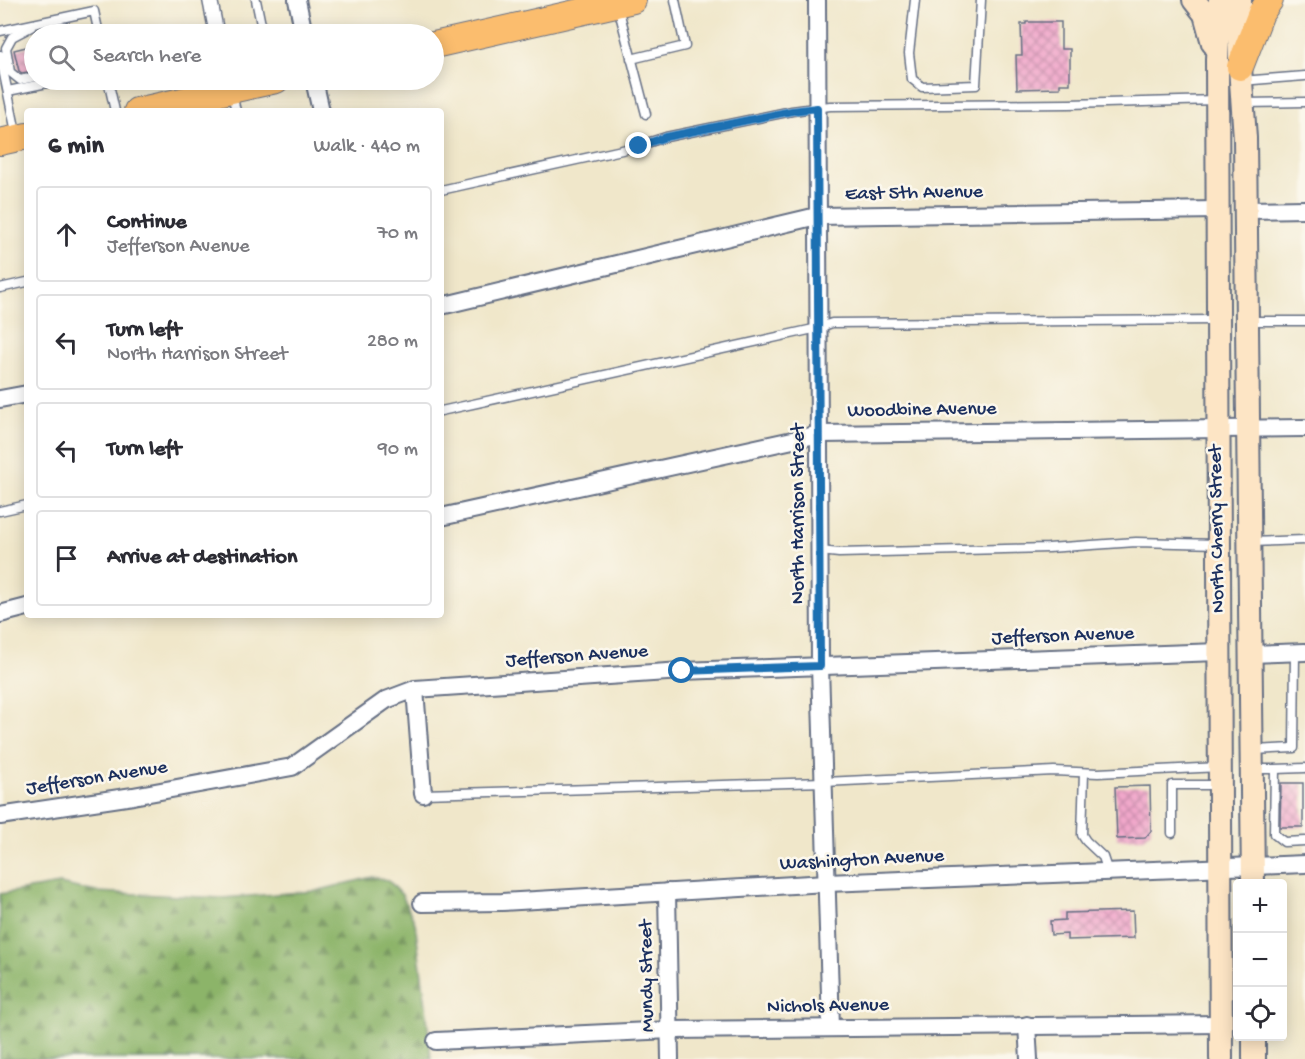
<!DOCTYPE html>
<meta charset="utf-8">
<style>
:root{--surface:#fff;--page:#f7f7f7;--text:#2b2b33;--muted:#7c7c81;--line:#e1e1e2}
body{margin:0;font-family:"Gochi Hand",sans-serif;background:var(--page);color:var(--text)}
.controls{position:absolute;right:18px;bottom:18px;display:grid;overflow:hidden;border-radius:6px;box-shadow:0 3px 15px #0003}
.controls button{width:54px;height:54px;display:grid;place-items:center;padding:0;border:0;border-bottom:2px solid var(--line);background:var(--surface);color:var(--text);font:30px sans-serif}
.stop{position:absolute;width:18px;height:18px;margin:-14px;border:4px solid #1f6fb2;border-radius:50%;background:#fff}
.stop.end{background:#1f6fb2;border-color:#fff;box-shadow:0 2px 6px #0008}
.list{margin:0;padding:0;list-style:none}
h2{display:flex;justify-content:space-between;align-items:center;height:78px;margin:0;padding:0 24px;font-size:26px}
h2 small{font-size:20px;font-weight:400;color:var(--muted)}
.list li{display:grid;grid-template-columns:39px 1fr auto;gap:18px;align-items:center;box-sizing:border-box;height:96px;margin:0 12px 12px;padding:0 12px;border:2px solid var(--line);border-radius:6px}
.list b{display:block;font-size:22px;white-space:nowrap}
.list p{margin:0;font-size:20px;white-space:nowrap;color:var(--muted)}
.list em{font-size:20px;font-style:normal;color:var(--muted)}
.icon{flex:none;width:33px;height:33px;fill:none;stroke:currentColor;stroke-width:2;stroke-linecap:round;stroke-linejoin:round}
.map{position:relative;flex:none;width:1305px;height:1059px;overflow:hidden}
.search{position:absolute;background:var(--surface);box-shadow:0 3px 15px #0003;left:24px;top:24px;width:420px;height:66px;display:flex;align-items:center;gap:15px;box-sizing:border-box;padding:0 21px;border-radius:33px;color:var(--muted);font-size:22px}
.panel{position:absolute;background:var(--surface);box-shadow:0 3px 15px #0003;left:24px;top:108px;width:420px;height:510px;border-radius:6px}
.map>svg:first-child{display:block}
.forest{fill:url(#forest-firs);stroke:#547264;stroke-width:1.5}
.building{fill:url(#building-cross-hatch)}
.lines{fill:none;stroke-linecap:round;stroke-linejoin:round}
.lane-casing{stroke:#666f84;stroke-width:11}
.street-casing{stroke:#666f84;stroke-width:20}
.secondary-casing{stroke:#666f84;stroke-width:26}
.primary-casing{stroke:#666f84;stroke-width:28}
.lane{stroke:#fff;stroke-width:8}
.street{stroke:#fff;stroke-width:16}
.secondary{stroke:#fde5c5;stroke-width:22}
.primary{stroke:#fbbd6e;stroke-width:26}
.route{stroke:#1f6fb2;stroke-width:8}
.labels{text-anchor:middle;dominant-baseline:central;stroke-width:5;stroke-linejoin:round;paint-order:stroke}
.street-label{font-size:20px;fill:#1b2f5e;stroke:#fbf7ec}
</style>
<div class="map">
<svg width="1305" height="1059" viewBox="0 0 1305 1059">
<defs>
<pattern id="forest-firs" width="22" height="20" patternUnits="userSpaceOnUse" patternTransform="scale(1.5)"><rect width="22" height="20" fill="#8cb469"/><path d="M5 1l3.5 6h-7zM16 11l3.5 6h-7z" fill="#72935a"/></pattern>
<pattern id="building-cross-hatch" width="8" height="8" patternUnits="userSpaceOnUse" patternTransform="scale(1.5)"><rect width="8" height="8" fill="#f1a7ca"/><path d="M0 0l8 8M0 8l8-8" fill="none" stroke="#c288a7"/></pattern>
</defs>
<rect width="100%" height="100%" fill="#fbf7ec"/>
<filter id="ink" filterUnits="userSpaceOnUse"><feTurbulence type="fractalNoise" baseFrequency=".0167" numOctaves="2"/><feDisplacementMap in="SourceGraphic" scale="12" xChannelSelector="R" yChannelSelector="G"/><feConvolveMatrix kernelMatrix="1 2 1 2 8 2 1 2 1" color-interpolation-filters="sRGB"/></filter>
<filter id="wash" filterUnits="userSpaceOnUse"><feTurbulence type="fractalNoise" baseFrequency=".008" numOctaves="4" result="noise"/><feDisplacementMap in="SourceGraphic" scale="24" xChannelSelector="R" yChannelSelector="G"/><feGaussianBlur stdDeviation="1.35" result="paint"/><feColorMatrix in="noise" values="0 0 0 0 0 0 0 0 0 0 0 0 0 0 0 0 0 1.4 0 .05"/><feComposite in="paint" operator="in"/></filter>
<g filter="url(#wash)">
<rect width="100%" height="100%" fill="#f0e7ca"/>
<path class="forest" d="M372 877 388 880 402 895 415 923 426 1006 431 1059H0V894L60 884 96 892 222 898 316 891Z"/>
<g id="blocks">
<g class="building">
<path d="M1026 22H1061V49H1070V84H1060V88L1017 89 1016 55H1022L1021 24H1026Z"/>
<path d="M34 45V71L22 73 19 71 14 50Z"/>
<path d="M1281 783H1303V827H1280Z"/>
<path d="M1150 786 1151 831 1145 838 1117 839 1115 787Z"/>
<path d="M1133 911 1134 938 1067 940V934L1051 935 1050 921 1065 920V913Z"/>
</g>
</g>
</g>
<g filter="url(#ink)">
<use href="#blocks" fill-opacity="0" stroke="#666f84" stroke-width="1.5"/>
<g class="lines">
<defs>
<g id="lane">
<path d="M207 0 212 25 217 34"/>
<path d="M213 0 218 25 217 33"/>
<path d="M256 0 263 34"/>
<path d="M915 0 909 53 912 79 922 87 976 85 981 0"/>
<path d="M618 7 646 114"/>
<path d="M31 27 12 37 6 48 10 72 20 80 34 77"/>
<path d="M0 31 94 11 99 34"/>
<path d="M0 55 17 137"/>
<path d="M631 59 685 46 675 0"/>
<path d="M108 80 115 111"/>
<path d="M1241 81 1305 76"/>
<path d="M8 91 62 80"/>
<path d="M232 94 236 111"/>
<path d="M1243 103 1305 102"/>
<path d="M441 190 631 148 666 137 792 111 830 106 1069 104 1217 100"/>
<path d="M0 288 27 282"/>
<path d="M1248 321H1305"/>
<path d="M441 411 818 328 832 323 1217 320"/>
<path d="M0 511 27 505"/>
<path d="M1251 542 1305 540"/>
<path d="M820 551 839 553 1048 548 1136 542 1218 544"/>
<path d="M1253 750 1294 748 1295 652"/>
<path d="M1254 769H1275L1274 834 1284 842 1305 841"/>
<path d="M1275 769 1305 768"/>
<path d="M1084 773 1082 835 1086 841 1103 857 1108 872"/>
<path d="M423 794 824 782 1054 771 1098 773 1220 767"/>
<path d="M1172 833V785H1217"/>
</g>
<g id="street">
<path d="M297 0 304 34"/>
<path d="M817 0 820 666 831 1028"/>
<path d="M314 80 321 111"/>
<path d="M1245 210 1305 209"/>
<path d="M441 306 817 216 1217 210"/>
<path d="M0 399 27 394"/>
<path d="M441 517 820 434 1305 428"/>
<path d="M0 614 27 607"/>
<path d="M1250 654 1305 652"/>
<path d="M415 689 423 794"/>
<path d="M0 816 133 796 292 767 386 700 415 689 682 671 1219 652"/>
<path d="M667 892 670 1059"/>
<path d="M422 903 502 902 827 883 1305 864"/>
<path d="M1027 1025 1029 1059"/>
<path d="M436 1041 670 1030 1221 1024"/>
</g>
<g id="secondary">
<path d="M1194 0 1205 14 1213 43"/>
<path d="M1220 0 1217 59 1221 1059"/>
<path d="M1240 0V67L1245 138 1253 884"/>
<path d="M1254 1036V1059"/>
</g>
<g id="primary">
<path d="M434 45 633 0"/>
<path d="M1240 67 1261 13 1270 0"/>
<path d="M137 111 276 80"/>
<path d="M0 142 27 136"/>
</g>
</defs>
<use href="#lane" class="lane-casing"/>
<use href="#street" class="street-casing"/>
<use href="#secondary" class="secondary-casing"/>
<use href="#primary" class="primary-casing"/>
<use href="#lane" class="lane"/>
<use href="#street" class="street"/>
<use href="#secondary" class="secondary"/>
<use href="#primary" class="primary"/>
</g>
</g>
<g class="lines" filter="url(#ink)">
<path class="route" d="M639 146 666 137 792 111 817 108 820 666 682 671"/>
</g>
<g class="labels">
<g class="street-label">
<text transform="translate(914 194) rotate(-1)">East 5th Avenue</text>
<text transform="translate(922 411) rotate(-1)">Woodbine Avenue</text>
<text transform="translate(799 514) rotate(-90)">North Harrison Street</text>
<text transform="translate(1218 529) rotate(-91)">North Cherry Street</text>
<text transform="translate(1063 637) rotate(-2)">Jefferson Avenue</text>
<text transform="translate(577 657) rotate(-4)">Jefferson Avenue</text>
<text transform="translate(97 779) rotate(-9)">Jefferson Avenue</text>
<text transform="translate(862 861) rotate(-3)">Washington Avenue</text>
<text transform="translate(648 976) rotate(-91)">Mundy Street</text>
<text transform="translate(828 1007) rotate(-1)">Nichols Avenue</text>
</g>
</g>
</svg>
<div class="controls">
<button>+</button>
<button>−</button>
<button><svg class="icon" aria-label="locate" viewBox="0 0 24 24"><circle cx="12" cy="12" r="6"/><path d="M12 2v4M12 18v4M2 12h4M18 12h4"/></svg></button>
</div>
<div class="stop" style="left:682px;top:671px"></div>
<div class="stop end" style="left:639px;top:146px"></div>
<div class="search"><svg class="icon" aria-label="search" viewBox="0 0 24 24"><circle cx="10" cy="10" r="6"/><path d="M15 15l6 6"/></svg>Search here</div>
<section class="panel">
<h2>6 min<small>Walk · 440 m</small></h2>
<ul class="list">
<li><svg class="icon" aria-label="ahead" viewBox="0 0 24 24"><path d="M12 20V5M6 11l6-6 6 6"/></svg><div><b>Continue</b><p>Jefferson Avenue</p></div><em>70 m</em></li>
<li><svg class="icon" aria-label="left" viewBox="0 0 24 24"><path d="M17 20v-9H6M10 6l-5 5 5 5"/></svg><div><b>Turn left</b><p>North Harrison Street</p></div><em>280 m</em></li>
<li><svg class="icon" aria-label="left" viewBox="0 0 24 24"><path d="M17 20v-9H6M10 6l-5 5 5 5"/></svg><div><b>Turn left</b></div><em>90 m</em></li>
<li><svg class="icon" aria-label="arrive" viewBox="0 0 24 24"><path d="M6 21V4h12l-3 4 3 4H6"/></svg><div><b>Arrive at destination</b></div></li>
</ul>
</section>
</div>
